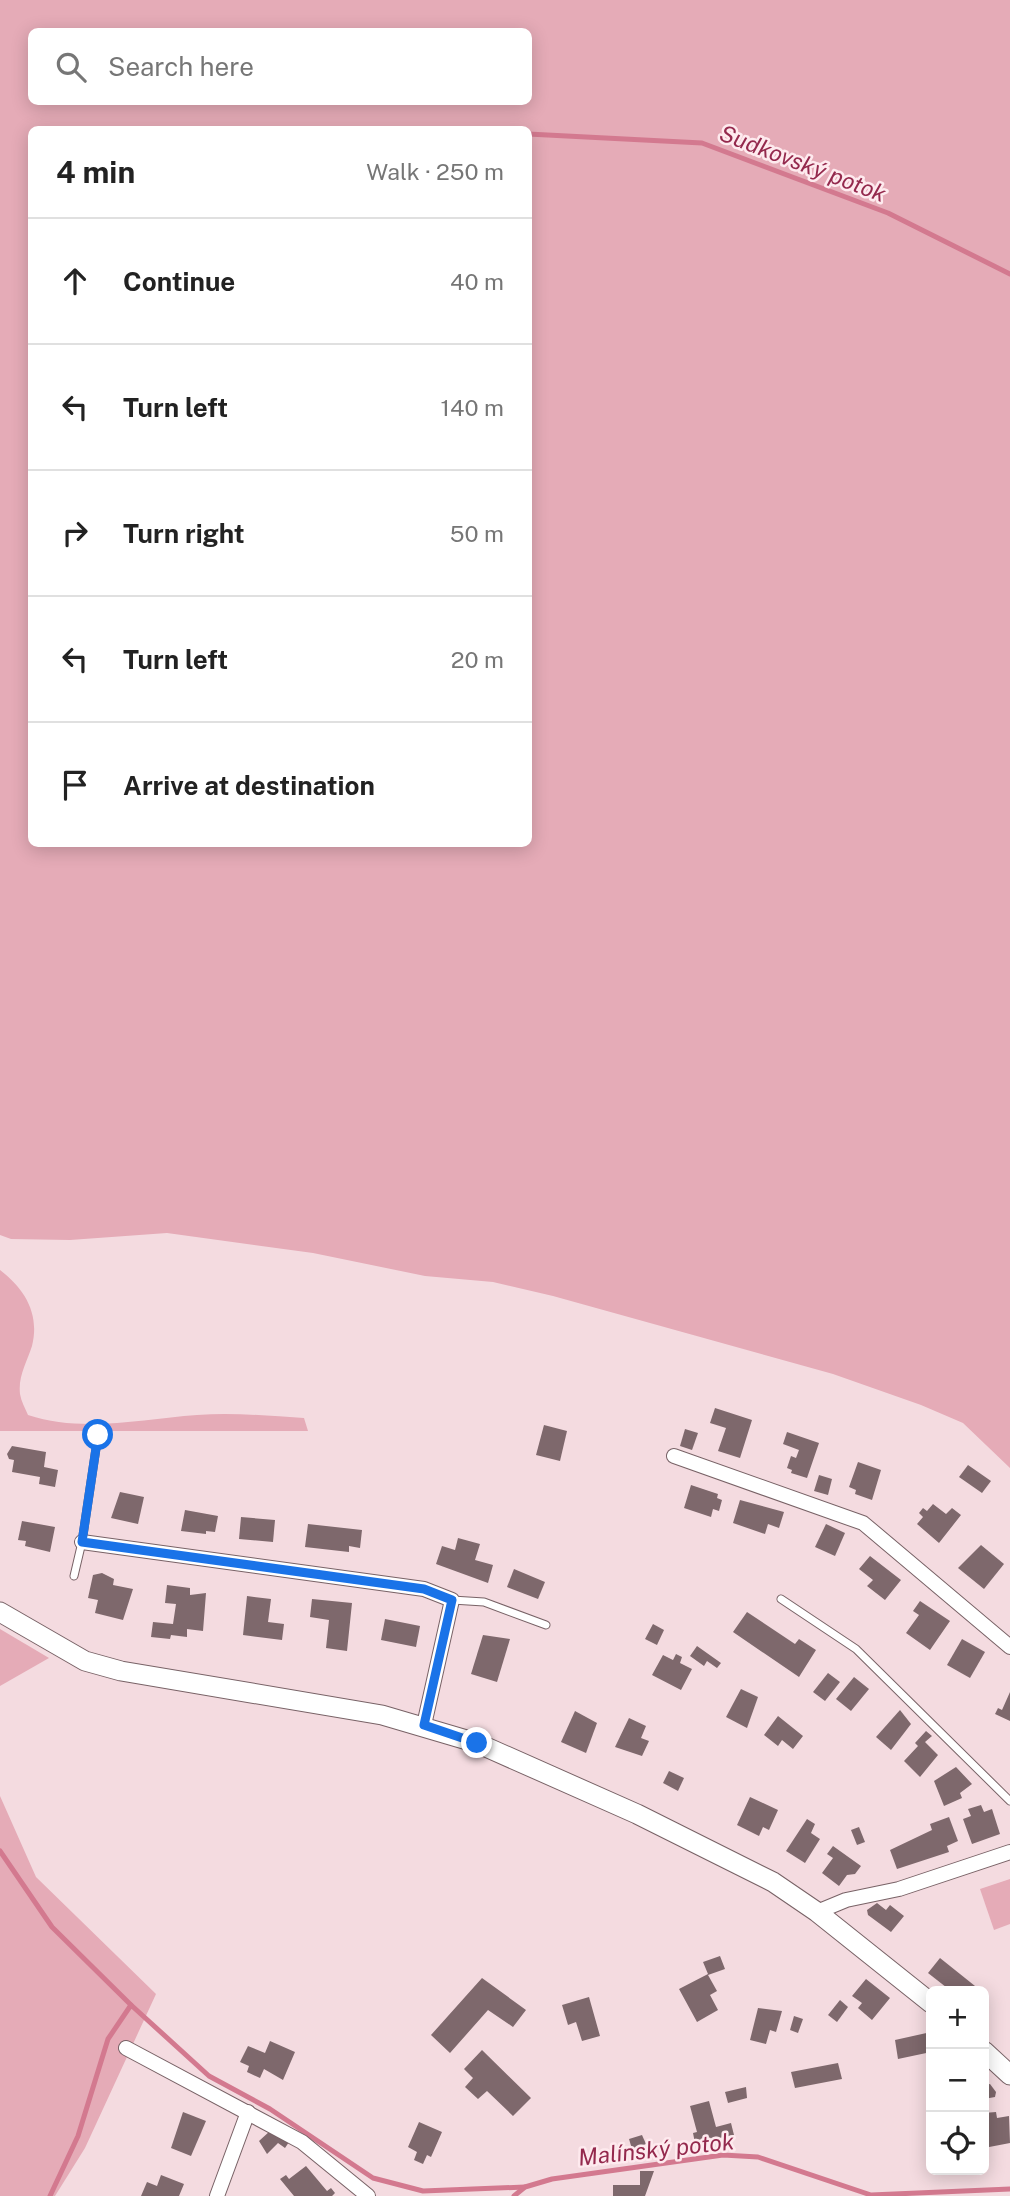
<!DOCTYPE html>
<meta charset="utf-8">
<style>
:root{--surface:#fff;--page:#f6f6f6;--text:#222;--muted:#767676;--line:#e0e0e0}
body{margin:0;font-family:"Public Sans",sans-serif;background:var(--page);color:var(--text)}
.controls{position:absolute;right:21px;bottom:21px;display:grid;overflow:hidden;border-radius:10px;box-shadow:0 4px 18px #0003}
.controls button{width:63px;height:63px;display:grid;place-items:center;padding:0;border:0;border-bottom:2px solid var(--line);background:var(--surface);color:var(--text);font:35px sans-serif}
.stop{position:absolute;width:21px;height:21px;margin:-16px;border:5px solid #1a73e8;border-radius:50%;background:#fff}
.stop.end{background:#1a73e8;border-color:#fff;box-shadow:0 2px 7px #0008}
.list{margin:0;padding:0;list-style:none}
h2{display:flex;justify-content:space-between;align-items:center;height:91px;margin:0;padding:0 28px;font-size:30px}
h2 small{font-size:23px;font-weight:400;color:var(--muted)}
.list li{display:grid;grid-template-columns:46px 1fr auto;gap:21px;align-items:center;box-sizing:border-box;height:126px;padding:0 28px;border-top:2px solid var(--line)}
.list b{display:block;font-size:26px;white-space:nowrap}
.list em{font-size:23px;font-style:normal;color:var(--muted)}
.icon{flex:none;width:38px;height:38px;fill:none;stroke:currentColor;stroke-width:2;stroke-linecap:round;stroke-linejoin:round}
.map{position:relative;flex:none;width:1010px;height:2196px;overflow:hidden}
.search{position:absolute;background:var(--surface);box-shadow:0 4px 18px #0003;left:28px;top:28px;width:504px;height:77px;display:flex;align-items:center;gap:18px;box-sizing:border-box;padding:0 24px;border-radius:10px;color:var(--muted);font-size:26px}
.panel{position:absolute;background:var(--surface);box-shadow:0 4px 18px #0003;left:28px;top:126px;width:504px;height:721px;border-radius:10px}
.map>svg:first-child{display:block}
.green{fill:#e5abb7;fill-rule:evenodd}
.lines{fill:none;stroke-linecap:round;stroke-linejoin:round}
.stream{stroke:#d3798f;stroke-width:5}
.building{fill:#7e686c}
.service-casing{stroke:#786266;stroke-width:9}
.minor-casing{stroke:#786266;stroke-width:16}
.secondary-casing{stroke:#786266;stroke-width:21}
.service{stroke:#fff;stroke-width:7}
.minor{stroke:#fff;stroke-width:14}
.secondary{stroke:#fff;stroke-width:19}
.route{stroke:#1a73e8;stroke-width:9}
.labels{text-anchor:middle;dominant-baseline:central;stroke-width:5;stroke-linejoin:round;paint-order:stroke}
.water-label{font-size:23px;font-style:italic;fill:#94294d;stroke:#feeaee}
</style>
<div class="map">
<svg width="1010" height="2196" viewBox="0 0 1010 2196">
<rect width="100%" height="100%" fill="#f4dbe0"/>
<g class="green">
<path d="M0 0H1010V1468L963 1423 921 1405 833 1374 553 1296 493 1282 425 1276 313 1253 167 1233 70 1240 11 1239 0 1235ZM32 32H528V102H32ZM32 130H528V844H32Z"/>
<path d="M0 1270C25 1289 40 1314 32 1346 27 1362 18 1376 20 1394 21 1401 25 1408 28 1415 82 1433 142 1419 197 1415 233 1412 269 1416 304 1418L308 1431H0Z"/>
<path d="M0 1629 49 1658 0 1686Z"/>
<path d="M0 1796 36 1877 156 1994 85 2148 55 2196H0Z"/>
<path d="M1010 1879V1924L994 1930 980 1889Z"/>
</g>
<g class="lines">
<g class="stream">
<path d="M528 134 702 143 888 213 1010 274"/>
<path d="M0 1851 52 1927 131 2005"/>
<path d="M50 2196 78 2136 108 2039 131 2005 209 2076 270 2109 373 2178 423 2191 525 2187"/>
<path d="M514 2196 525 2187 552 2179 723 2155 758 2157 871 2195 1010 2189"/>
</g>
</g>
<g class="building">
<path d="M715 1408 752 1420 740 1458 718 1451 726 1428 710 1423Z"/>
<path d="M544 1425 567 1431 560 1461 536 1455Z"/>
<path d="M685 1429 698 1433 692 1450 680 1446Z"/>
<path d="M787 1432 819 1443 807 1478 791 1473 792 1470 787 1468 791 1456 796 1458 799 1450 783 1444Z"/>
<path d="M12 1446 46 1452 44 1467 58 1470 55 1487 39 1484 40 1477 12 1472 14 1460 9 1459 7 1454Z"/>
<path d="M858 1462 881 1470 872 1500 855 1494 856 1490 849 1487Z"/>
<path d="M968 1465 991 1481 982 1493 959 1477Z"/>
<path d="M819 1475 832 1479 828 1495 814 1491Z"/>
<path d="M691 1485 718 1494 717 1498 722 1500 719 1511 713 1509 711 1517 684 1508Z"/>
<path d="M120 1492 144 1497 138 1524 111 1518Z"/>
<path d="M740 1500 784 1512 779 1528 768 1524 765 1534 733 1523Z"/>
<path d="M933 1504 946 1514 952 1508 961 1515 939 1543 917 1524 923 1517 919 1513 923 1508 927 1511Z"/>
<path d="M185 1510 218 1516 215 1532 206 1531V1534L181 1531Z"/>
<path d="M241 1517 275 1520 273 1542 239 1539Z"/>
<path d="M22 1521 55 1527 50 1552 25 1546 26 1541 18 1540Z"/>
<path d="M308 1524 362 1530 360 1548 349 1546V1552L305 1547Z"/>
<path d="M826 1524 845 1533 835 1556 815 1547Z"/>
<path d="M458 1538 480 1544 475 1560 493 1565 488 1583 436 1564 442 1546 455 1550Z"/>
<path d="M981 1545 1004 1564 984 1589 958 1568Z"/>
<path d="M870 1556 901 1580 885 1600 867 1586 873 1580 859 1569Z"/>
<path d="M514 1569 545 1582 538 1599 507 1587Z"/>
<path d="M102 1573 114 1579 113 1585 133 1589 123 1620 95 1613 98 1600 88 1598 93 1575Z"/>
<path d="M167 1585 190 1588V1595L206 1593 203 1631 187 1629V1637L171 1635 170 1639 151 1637 153 1622 173 1624 176 1604 165 1603Z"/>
<path d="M247 1596 271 1599 268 1622 284 1624 282 1640 243 1635Z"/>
<path d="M312 1599 352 1603 347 1651 326 1648 329 1620 310 1617Z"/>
<path d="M920 1601 950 1621 930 1650 906 1633 919 1615 913 1611Z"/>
<path d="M747 1612 795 1644 799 1639 816 1650 799 1677 733 1632Z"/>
<path d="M385 1619 420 1626 416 1647 381 1640Z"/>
<path d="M653 1624 664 1630 657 1645 645 1639Z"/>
<path d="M483 1635 510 1639 497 1682 471 1674Z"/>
<path d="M962 1639 985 1652 970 1678 947 1665Z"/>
<path d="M697 1646 721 1663 717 1668 707 1661 704 1666 690 1656Z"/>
<path d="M676 1654 682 1657 680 1663 692 1669 681 1690 652 1675 663 1655 673 1660Z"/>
<path d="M828 1673 840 1682 825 1701 813 1692Z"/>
<path d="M854 1677 869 1689 851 1711 836 1699Z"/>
<path d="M741 1689 758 1697 747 1728 726 1717Z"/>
<path d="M1010 1692V1721L995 1714 998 1708 1002 1710Z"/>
<path d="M900 1710 911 1724 891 1750 876 1737Z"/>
<path d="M575 1711 597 1723 586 1753 561 1742Z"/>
<path d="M778 1716 803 1736 793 1749 782 1740 778 1746 764 1735Z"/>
<path d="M629 1718 646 1726 641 1738 649 1741 642 1756 615 1747Z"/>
<path d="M926 1731 932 1736 925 1742 938 1755 920 1777 904 1761 918 1746 915 1743Z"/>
<path d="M956 1767 972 1784 960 1793 962 1798 944 1806 934 1781Z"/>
<path d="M669 1771 684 1778 678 1791 663 1783Z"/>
<path d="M750 1797 778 1810 769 1830 763 1827 759 1836 737 1825Z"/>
<path d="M981 1805 984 1812 992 1809 1000 1834 972 1844 963 1819 971 1816 968 1809Z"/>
<path d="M949 1817 958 1841 947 1846 949 1852 897 1869 890 1850 932 1830 930 1824Z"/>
<path d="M807 1819 815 1824 811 1833 820 1839 805 1863 786 1851Z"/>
<path d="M859 1827 865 1842 857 1845 851 1830Z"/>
<path d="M833 1846 861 1866 855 1874 847 1875 839 1886 822 1873 833 1858 827 1854Z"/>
<path d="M877 1903 886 1910 890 1905 904 1916 891 1932 868 1915 867 1910Z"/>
<path d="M720 1956 725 1969 708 1975 717 1991 710 1995 718 2010 697 2022 679 1989 708 1974 703 1962Z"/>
<path d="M940 1958 975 1986 970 1991H951L928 1973Z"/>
<path d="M482 1978 526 2010 513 2027 488 2010 450 2053 431 2035Z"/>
<path d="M866 1979 890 1998 872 2020 858 2008 862 2003 852 1996Z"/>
<path d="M589 1997 600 2036 582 2041 576 2022 568 2025 562 2005Z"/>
<path d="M840 2000 848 2007 837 2022 828 2015Z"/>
<path d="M758 2008 782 2011 776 2032 770 2030 766 2044 750 2040Z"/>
<path d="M794 2016 803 2019 798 2033 790 2030Z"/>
<path d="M931 2032V2052L898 2059 895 2040Z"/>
<path d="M270 2041 295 2052 283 2080 264 2069 260 2078 247 2072 249 2066 240 2062 248 2046 265 2053Z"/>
<path d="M482 2050 531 2098 513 2116 487 2091 478 2099 465 2087 473 2078 464 2069Z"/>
<path d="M838 2063 842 2079 795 2088 791 2072Z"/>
<path d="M990 2084 996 2092 995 2097 984 2099V2085Z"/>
<path d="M746 2087 747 2098 728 2103 725 2092Z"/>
<path d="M709 2101 716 2127 731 2123 734 2135 695 2143 693 2133 697 2132 690 2106Z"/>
<path d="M183 2112 206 2121 191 2156 171 2148Z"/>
<path d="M996 2112 997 2118 1009 2116 1010 2143 984 2148V2113Z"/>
<path d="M419 2122 442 2132 431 2157 427 2155 423 2164 414 2160 417 2152 408 2147Z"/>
<path d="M270 2131 289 2142 285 2148 278 2143 267 2154 259 2141Z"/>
<path d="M642 2135 646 2144 632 2149 629 2139Z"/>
<path d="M306 2166 327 2191 331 2188 335 2193 332 2196H294L280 2179 286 2175 289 2179Z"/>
<path d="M640 2171H654L645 2196H613V2185H640Z"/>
<path d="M161 2175 184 2184 179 2196H141L147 2182 157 2186Z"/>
</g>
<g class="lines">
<defs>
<g id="service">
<path d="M74 1576 82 1542 98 1435"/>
<path d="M781 1599 856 1649 1010 1801"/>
<path d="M452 1600 484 1602 546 1625"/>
</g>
<g id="minor">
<path d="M674 1456 863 1523 1010 1647"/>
<path d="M82 1542 424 1589 452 1600 424 1725"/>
<path d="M817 1912 846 1900 899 1889 1010 1852"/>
<path d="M126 2048 302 2142 368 2196"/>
<path d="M217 2196 248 2112"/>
</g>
<g id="secondary">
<path d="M0 1612 85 1661 121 1671 382 1715 477 1743 637 1814 773 1882 817 1912 931 2003"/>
<path d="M984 2051 1010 2075"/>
</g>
</defs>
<use href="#service" class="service-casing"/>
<use href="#minor" class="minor-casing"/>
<use href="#secondary" class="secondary-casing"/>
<use href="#service" class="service"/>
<use href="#minor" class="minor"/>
<use href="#secondary" class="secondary"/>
</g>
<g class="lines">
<path class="route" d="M98 1435 82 1542 424 1589 452 1600 424 1725 477 1743"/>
</g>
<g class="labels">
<g class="water-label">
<text transform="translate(803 163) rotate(21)">Sudkovský potok</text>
<text transform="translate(656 2149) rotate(-6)">Malínský potok</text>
</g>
</g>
</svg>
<div class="controls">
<button>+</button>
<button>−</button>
<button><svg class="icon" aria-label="locate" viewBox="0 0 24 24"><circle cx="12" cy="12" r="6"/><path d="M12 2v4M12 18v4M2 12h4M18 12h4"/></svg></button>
</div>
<div class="stop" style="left:98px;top:1435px"></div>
<div class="stop end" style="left:477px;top:1743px"></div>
<div class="search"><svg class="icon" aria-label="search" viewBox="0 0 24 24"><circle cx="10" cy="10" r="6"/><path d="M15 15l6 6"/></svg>Search here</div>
<section class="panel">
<h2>4 min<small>Walk · 250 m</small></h2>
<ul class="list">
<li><svg class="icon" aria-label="ahead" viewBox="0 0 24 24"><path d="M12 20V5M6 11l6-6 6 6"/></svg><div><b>Continue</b></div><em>40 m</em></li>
<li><svg class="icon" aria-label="left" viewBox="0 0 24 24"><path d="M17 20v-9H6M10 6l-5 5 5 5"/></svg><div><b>Turn left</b></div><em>140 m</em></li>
<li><svg class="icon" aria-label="right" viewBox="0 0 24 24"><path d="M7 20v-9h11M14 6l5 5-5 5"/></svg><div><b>Turn right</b></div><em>50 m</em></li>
<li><svg class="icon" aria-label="left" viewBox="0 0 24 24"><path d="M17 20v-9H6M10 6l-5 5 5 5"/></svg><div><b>Turn left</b></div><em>20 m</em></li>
<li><svg class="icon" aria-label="arrive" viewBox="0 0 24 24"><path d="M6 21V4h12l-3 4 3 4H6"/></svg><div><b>Arrive at destination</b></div></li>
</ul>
</section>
</div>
